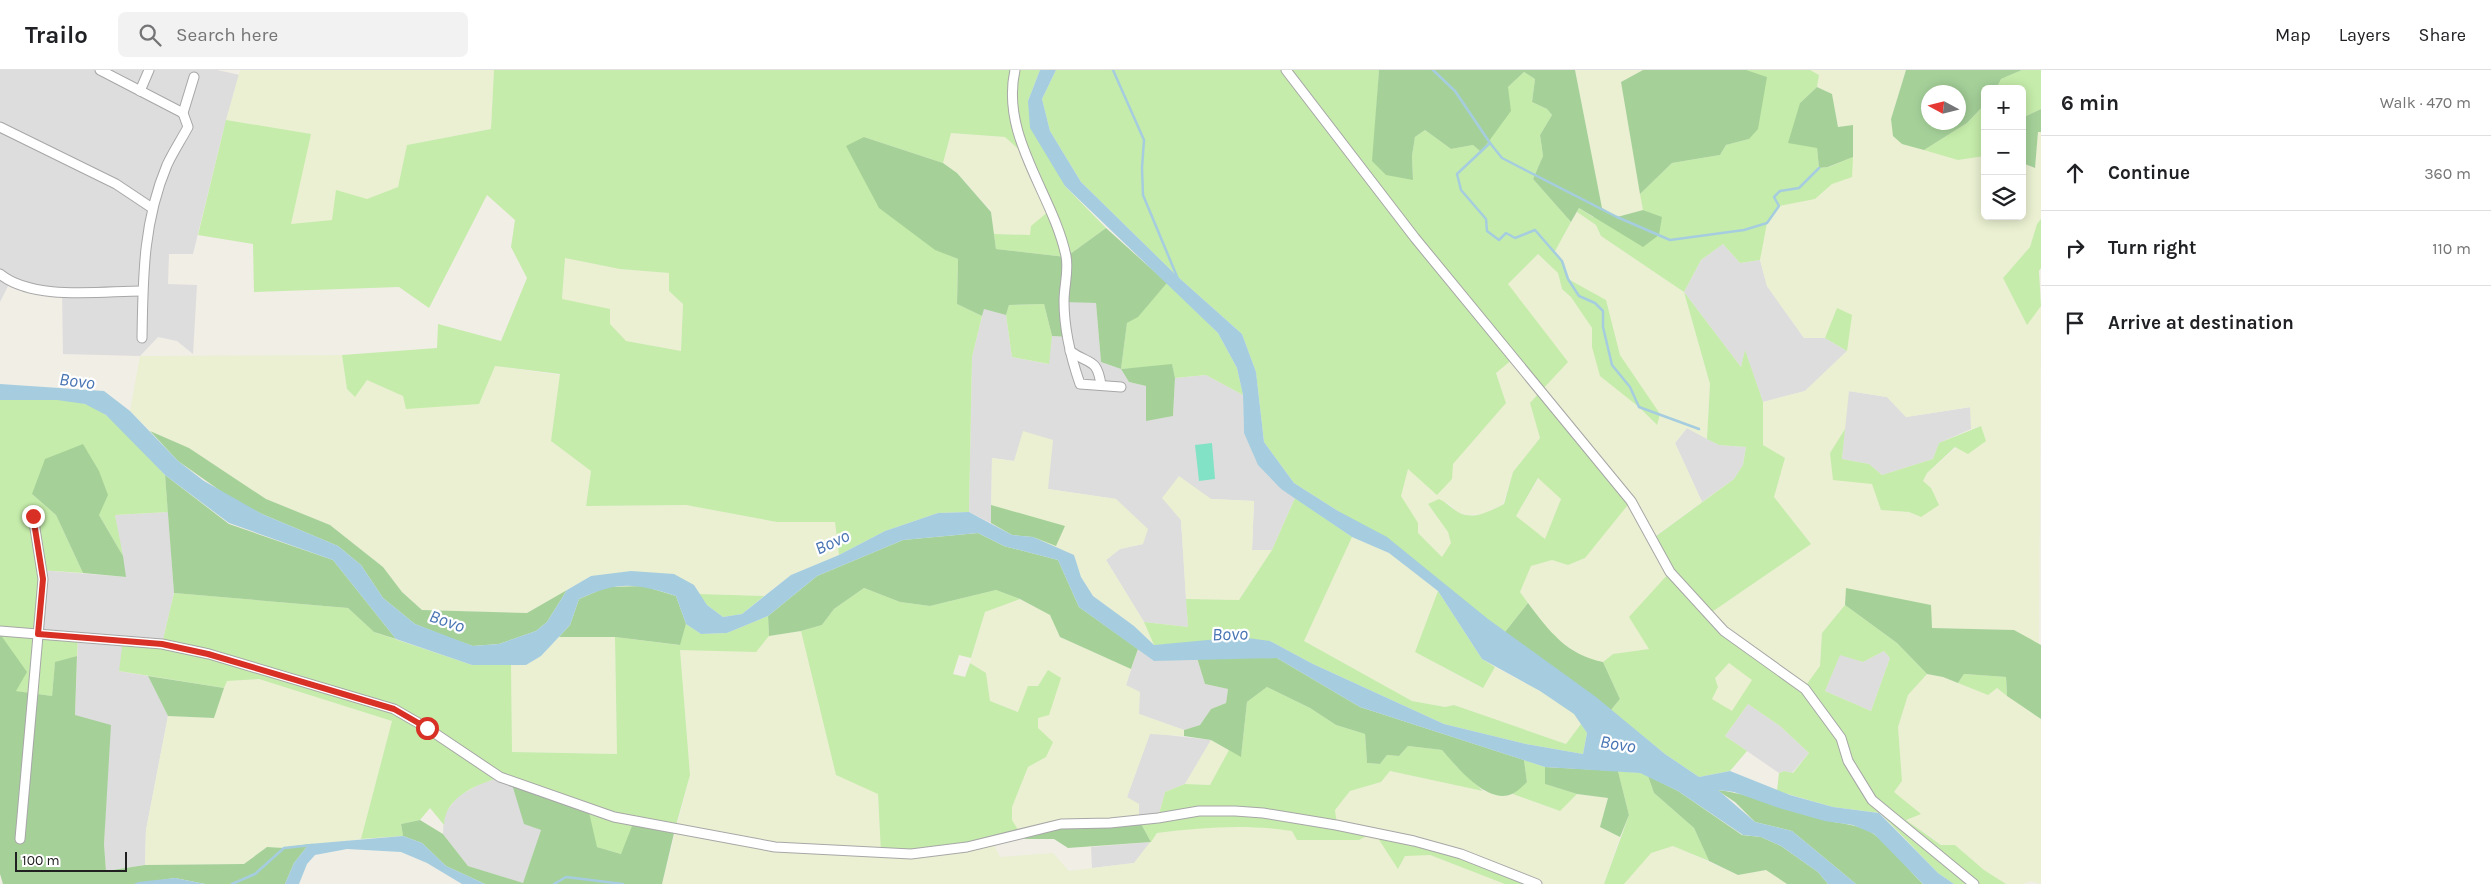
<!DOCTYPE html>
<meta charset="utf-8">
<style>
:root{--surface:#fff;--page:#f2f2f2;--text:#202124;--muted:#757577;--line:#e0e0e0}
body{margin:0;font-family:Karla,sans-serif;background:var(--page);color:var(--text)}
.controls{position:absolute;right:15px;top:15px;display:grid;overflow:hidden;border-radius:8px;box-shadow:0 2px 12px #0003}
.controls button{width:45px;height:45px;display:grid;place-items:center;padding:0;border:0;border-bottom:1px solid var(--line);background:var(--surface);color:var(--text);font:25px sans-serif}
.compass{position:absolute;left:1921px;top:15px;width:45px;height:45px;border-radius:50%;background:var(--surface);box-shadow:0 2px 12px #0003;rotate:277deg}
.scale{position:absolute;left:15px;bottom:12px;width:112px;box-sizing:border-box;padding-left:5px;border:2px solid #202020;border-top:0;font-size:14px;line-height:18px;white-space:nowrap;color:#202020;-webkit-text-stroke:4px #fff;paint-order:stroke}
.stop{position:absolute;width:15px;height:15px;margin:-11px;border:4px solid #d93025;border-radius:50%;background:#fff}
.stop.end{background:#d93025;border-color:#fff;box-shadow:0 1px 5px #0008}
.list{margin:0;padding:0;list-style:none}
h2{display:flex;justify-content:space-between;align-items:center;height:65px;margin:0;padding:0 20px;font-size:21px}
h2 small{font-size:16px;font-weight:400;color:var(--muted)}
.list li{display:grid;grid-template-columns:32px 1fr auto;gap:15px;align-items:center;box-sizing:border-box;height:75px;padding:0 20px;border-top:1px solid var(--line)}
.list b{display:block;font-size:19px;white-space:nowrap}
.list em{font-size:16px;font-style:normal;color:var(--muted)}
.icon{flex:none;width:28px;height:28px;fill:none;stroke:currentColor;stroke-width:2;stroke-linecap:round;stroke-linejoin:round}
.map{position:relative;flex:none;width:2041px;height:814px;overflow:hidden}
header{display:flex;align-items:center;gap:30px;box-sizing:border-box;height:70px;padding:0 25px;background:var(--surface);border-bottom:1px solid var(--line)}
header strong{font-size:24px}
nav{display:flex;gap:28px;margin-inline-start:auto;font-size:18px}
.search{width:350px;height:45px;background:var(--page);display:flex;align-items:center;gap:12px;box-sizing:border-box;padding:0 18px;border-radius:8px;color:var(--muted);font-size:19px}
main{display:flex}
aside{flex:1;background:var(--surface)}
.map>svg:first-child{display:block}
.residential{fill:#dedddd}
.farmland{fill:#eaf0d1;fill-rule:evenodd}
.grass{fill:#c5ecaa;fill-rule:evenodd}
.forest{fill:#a5d199;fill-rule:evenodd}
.pitch{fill:#82e2c5}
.water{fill:#a5cddf}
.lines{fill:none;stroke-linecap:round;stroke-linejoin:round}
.stream{stroke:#a5cddf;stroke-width:2.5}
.minor-casing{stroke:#a7a7a7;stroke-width:11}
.minor{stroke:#fff;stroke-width:9}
.route{stroke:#d93025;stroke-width:6}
.labels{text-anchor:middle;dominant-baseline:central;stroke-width:4.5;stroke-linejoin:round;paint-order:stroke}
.water-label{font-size:18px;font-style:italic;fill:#4874b3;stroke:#fff}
</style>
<header>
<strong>Trailo</strong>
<div class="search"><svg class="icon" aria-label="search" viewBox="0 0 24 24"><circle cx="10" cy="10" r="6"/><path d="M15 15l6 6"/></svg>Search here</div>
<nav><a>Map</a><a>Layers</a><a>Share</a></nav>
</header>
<main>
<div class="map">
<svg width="2041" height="814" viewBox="0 0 2041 814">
<rect width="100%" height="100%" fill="#f1eee6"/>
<g class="residential">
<path d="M0 0H217L240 5 223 62 193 184H169L168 214 197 215 193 284 177 271 158 267 140 286 63 284 62 222 10 212 0 232Z"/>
<path d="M1723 174 1740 193 1760 190 1767 216 1804 268H1825L1847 281 1805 321 1763 332 1745 281 1741 297 1684 222 1701 190Z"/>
<path d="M1064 231 1096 233 1101 292 1121 299 1129 312 1146 316 1173 346 1175 308 1206 305 1243 325 1244 363 1281 419 1295 428 1272 480H1252L1254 431 1211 429 1179 407 1163 428 1181 450 1188 557 1144 552 1106 490 1120 479 1143 474 1116 429 1048 419 1014 391 992 388 991 453 969 442 972 287 984 238 1006 245 1012 287 1048 294 1052 266 1067 267Z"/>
<path d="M1848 321 1887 327 1906 347 1971 337V359L1939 373 1933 389 1882 405 1869 394 1842 389Z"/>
<path d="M1687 358 1719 375 1746 377 1743 395 1734 409 1702 432 1675 373Z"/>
<path d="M168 442 174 523 162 574 119 601 148 606 168 646 146 760 145 795 106 801 104 774 106 722 75 645 78 567 38 564 40 500 125 507 115 445Z"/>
<path d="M1138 579 1154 591 1197 588 1205 614 1228 619 1226 633 1211 639 1200 655 1184 660 1139 644 1126 615Z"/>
<path d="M1884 581 1890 588 1871 641 1825 621 1840 584 1863 592Z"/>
<path d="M1748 634 1780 656 1809 683 1792 703 1784 701 1779 703 1725 666Z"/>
<path d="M1150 663 1211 670 1185 714 1165 722 1158 748 1139 750 1127 727Z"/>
<path d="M500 707 511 711 541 760 523 814 468 796 443 764 444 745 457 727 480 714Z"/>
<path d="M1151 772 1134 793 1092 798 1091 777Z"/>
</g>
<g class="farmland">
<path d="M240 0H494L491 59 407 75 398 117 367 129 333 150 291 154 310 64 226 50Z"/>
<path d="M1575 0H1643L1621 12 1643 140 1617 147 1602 139Z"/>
<path d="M1810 0H1906L1891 49 1958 90 1985 86V146H2022V93L2035 98 2038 62H2041V149L2037 154 2030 177 2003 208 2027 254 2041 236 2039 576 2014 560 1932 558 1847 519 1845 535 1822 563 1820 596 1805 619 1709 544 1811 474 1774 427 1785 388 1763 375V332L1805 321 1847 281 1837 238 1825 268H1804L1767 216 1760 190 1767 153 1779 136 1815 129 1832 114 1853 56 1838 57 1832 24 1817 17 1819 5ZM1849 321 1887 327 1906 347 1970 337 1971 359 1981 356 1927 403 1923 411 1931 418 1920 447 1909 442 1881 440 1872 414 1830 383 1845 359Z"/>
<path d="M951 63 1005 67 1027 87 1049 141 1030 165 994 164 991 141 957 103 943 93Z"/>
<path d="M1577 142 1597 156 1601 166 1684 222 1710 314 1707 369 1687 358 1675 373 1702 432 1652 468 1670 502 1649 579 1613 584 1603 592 1587 589 1553 567 1520 522 1531 496 1552 490 1568 495 1585 488 1530 333 1540 368 1513 402 1503 434 1483 444 1467 445 1458 442 1448 433 1428 434 1448 462 1451 473 1442 487 1418 463 1401 426 1408 398 1451 409 1453 394 1506 333 1496 303 1514 288 1508 214 1538 184 1558 203 1562 219 1571 226 1592 258V277L1639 337 1656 355 1648 327 1620 285 1606 230 1568 209 1562 191 1554 183Z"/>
<path d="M565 188 620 199 669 203V221L683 234 681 281 626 271 610 254 562 229Z"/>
<path d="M342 285 347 319 355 327 367 310 403 326 406 339 495 296 560 305 551 371 591 401 586 436 686 435 777 452H835L839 485 791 505 764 526 699 524 694 515 591 506 527 543 422 540 402 522 383 497 330 455 266 429 189 378 150 361 130 341 140 286Z"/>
<path d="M1023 361 1053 370 1048 419 1116 429 1148 459 1143 474 1120 479 1106 490 1144 552 1154 575 1134 556 1093 526 1081 507 1074 485 991 453 992 388 1014 391Z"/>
<path d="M1179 406 1211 429 1254 431 1252 480H1272L1239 530 1186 529 1181 450 1162 428Z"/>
<path d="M1539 408 1561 429 1545 469 1516 446Z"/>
<path d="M1352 467 1389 483 1438 521 1415 582 1482 618 1495 597 1540 621 1575 644 1581 654 1566 674 1454 635 1445 637 1412 631 1304 571Z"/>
<path d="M1020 529 1051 545 1060 567 1131 599 1126 615 1140 622 1139 644 1184 660V666L1150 664 1127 727 1139 734V750L1020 763 1012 750V737L1028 697 1046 687 1038 658V648L1048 600 1038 616 1028 617 1019 642 990 631 986 603 970 593 985 542Z"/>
<path d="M801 561 836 705 878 723 881 782 992 770 1000 787 1053 783 1069 801 1134 793 1157 763 1202 757H1269L1293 761 1298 770 1336 755 1335 740 1350 721 1381 712 1390 701 1506 726 1513 724 1559 741 1577 724 1608 728 1600 757 1620 767 1604 814H1537L1374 762 1399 798 1405 785H1430L1505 814H662L690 705 680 579 756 582 769 566Z"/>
<path d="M559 567H615L617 684 512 682 511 595H526L541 586Z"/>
<path d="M1729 593 1753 610 1732 642 1712 629 1718 617 1715 608Z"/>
<path d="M1927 604 1943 607 1988 625 1996 618 2041 649V814L2031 811 2023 814H2006L1984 800 1955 775H1942L1906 750 1920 744 1894 722 1902 711 1898 657 1908 625Z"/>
<path d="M259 609 392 651 361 769 284 778 267 777 244 794 145 795 146 760 168 646 214 648 226 611Z"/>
<path d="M1211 670 1229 680 1210 715 1185 714Z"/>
<path d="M1674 776 1738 805 1766 800 1787 814H1624L1651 782Z"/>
</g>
<g class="grass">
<path d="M494 0H1040L1028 31 1065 116 1106 158 1066 187 996 179 994 164 1030 165 1031 156 1049 141 1027 87 1005 67 951 63 943 93 864 67 936 180 958 189 957 234 982 246 972 287 969 442 938 443 885 461 839 485 835 452H777L686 435 586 436 591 401 551 371 560 304 495 296 479 334 406 339 403 326 367 310 355 327 347 319 342 285 437 278 438 254 501 271 527 208 511 177 515 150 487 125 429 238 399 217 254 222 253 174 198 165 226 50 311 64 291 154 332 150 336 120 367 129 398 117 407 75 491 59ZM565 188 620 199 669 203V221L683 234 681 281 626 271 610 254V239L562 229Z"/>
<path d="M1056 0H1379L1375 60 1413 110 1412 86 1415 67 1425 60 1451 79 1473 75 1481 82 1508 17 1524 2 1535 9 1532 32 1547 39 1552 45 1540 65 1543 86 1533 109 1571 152 1554 183 1562 191 1568 209 1606 230 1620 285 1660 344 1657 355 1639 337 1600 306 1592 277V258L1571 227 1562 219 1558 203 1538 184 1508 214 1568 292 1541 321 1631 431 1585 488 1568 495 1552 490 1531 496 1520 522 1528 533 1505 562 1338 441 1294 413 1264 372 1256 302 1242 264 1177 206 1081 112 1050 61 1042 29ZM1514 288 1541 321 1530 333 1540 368 1513 402 1504 434C1490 441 1473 451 1458 442 1451 438 1446 432 1439 429L1428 434 1448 462 1451 473 1442 487 1418 463V453L1401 426 1408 399 1437 425 1452 409 1453 394 1506 333 1496 303ZM1538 408 1561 429 1545 469 1516 446Z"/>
<path d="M1746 0H1810L1819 5 1817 17 1800 33 1817 78 1819 98 1829 97 1853 87 1852 107 1832 114 1815 129 1779 136 1767 153 1760 190 1740 193 1723 174 1701 190 1684 222 1741 297 1745 280 1763 332V375L1785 388 1774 427 1811 474 1709 544 1804 618 1820 596 1822 563 1845 535 1897 573 1927 604 1908 625 1898 657 1902 711 1894 722 1921 744 1906 750 1941 775H1955L1984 800 2006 814H1954L1938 803 1880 743 1833 737 1777 721 1779 703 1784 701 1793 703 1809 683 1780 656 1748 634 1725 666 1747 681 1730 701 1699 707 1665 684 1611 640 1620 629 1603 592 1613 584 1649 579 1629 547 1670 502 1652 469 1734 409 1743 395 1746 377 1719 375 1707 369 1710 314 1684 222 1601 166 1596 155 1577 142 1579 138 1593 147 1662 148 1643 140 1640 124 1672 93 1720 85 1726 75 1749 69ZM1884 581 1890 588 1871 641 1825 621 1840 585 1863 592ZM1729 593 1752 610 1732 641 1712 629 1718 617 1715 608Z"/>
<path d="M2022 0H2041V39L2022 48V19H1996L2001 9Z"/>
<path d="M1985 34V86L1958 90 1924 80 1967 53Z"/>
<path d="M2041 149V198L2039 201 2041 236 2027 255 2003 208 2030 177 2037 154Z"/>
<path d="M1167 213 1218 263 1237 298 1243 325 1206 305 1175 308 1172 295 1121 299 1127 253 1138 246Z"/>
<path d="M1044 234 1052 266 1049 294 1012 287 1006 245 1009 235Z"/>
<path d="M1837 238 1852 245 1847 281 1825 268Z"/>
<path d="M0 330C27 330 58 327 85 334 114 343 144 383 165 405L168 442 115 445 123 486 99 445 32 424 56 445 83 503 40 500 38 564 78 567 77 586 55 593 52 626 15 621 0 564Z"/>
<path d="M1981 356 1986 371 1968 384 1955 377 1927 403 1923 411 1931 418 1939 435 1921 447 1909 442 1881 440 1872 414 1833 410 1830 383 1845 359 1842 389 1869 394 1882 405 1933 389 1939 373Z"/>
<path d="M1295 428 1352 467 1304 571 1412 631 1445 637 1454 635 1566 674 1581 654 1587 663 1583 684 1526 674 1444 654 1313 594 1270 571 1154 575 1144 552 1188 557 1186 529 1239 530 1272 480Z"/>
<path d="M864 518 900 532 930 536 996 520 1020 529 985 542 971 588 959 585 953 604 965 607 970 593 986 603 990 631 1018 642 1028 616H1038L1048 600 1061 608 1049 645 1038 648V658L1053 672 1046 687 1028 697 1012 737V750L1020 763 967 777 881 783 878 724 836 705 801 561 822 555 834 539Z"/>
<path d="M1438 521 1482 589 1495 597 1483 618 1415 582Z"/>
<path d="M174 523 348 538 374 562 472 595H511L512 682 617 684 615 567 679 575 686 554 701 564 727 563 768 546 769 566 756 582 680 580 690 705 675 759 621 784 597 777 500 707C477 715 445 726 444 755L430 738 420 750 401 754 403 766 361 769 392 651 259 609 227 611 224 618 119 601 123 570 162 574Z"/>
<path d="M699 524 764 526 742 544 723 547 707 535Z"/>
<path d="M1964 604 2006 607 2007 626 1997 618 1988 625 1958 613Z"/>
<path d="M1267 617 1310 638 1336 655 1365 664 1367 693 1380 694 1387 685 1399 686 1408 676 1442 680 1458 698 1483 721 1390 701 1381 712 1350 721 1335 740 1337 755C1378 763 1421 771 1461 784 1487 793 1512 804 1537 814H1505L1430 785 1405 786 1398 799 1374 762 1359 770H1297L1292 761C1247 754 1203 757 1157 763L1151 772 1139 750 1158 748 1165 722 1185 714 1210 715 1229 680 1241 686 1247 632Z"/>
<path d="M1524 690 1545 697V714L1577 724 1560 741 1513 724 1527 712Z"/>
<path d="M1618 701 1640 703 1648 706 1654 723 1694 758 1709 791 1673 776 1651 783 1624 814H1604L1629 745Z"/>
</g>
<g class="forest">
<path d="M1379 0H1575L1602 138 1617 147 1643 140 1662 147 1659 165 1643 177 1579 138 1571 152 1533 109 1543 86 1540 65 1552 45 1547 39 1532 32 1535 9 1524 2 1508 17 1511 41 1481 82 1473 75 1451 79 1425 60 1415 67 1412 86 1413 110 1386 105 1372 91Z"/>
<path d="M1643 0H1746L1767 7 1758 59 1749 69 1726 75 1720 85 1672 93 1640 124 1621 12Z"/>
<path d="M1906 0H2022L2001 9 1996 19H1985V34L1967 53 1924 80 1902 74 1893 66 1891 49ZM1928 22H1958V52H1928Z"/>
<path d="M1817 17 1832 24 1838 57 1853 55V87L1828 97 1819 98 1817 78 1788 73 1800 33Z"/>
<path d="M2041 39V62H2038L2035 98 2022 93V48Z"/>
<path d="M864 67 943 93 957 103 991 142 996 179 1066 187 1106 158 1167 213 1138 247 1127 253 1121 299 1172 294 1175 308 1173 346 1146 351V316L1129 312 1121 299 1101 292 1096 233 1064 232 1068 267 1052 266 1044 234 1009 235 1006 245 984 239 982 246 957 234 958 189 935 180 879 138 846 76Z"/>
<path d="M150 361 189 378 266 429 330 455 383 497 402 522 422 540 527 543 567 520 547 552 536 561 499 574 473 576 450 568 415 554 383 528 361 495 338 476 262 444 232 429 178 391Z"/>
<path d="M83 374 99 401 108 425 99 445 123 486 126 507 83 503 56 445 32 424 45 389Z"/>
<path d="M165 405 229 454 333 490 396 569 374 562 348 538 174 523Z"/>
<path d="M991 435 1065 456 1056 476 1033 467 1012 465 991 453Z"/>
<path d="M978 463 1004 476 1058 490 1079 537 1138 579 1131 599 1060 567 1050 545 1020 529 996 520 930 536 900 532 864 518 834 539 822 555 801 561 769 566 768 546 817 506 903 470Z"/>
<path d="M643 516 676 526 686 554 680 575 615 567H559L570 555 579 529 607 517Z"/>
<path d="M1846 518 1931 535 1932 558 2014 560 2041 575V649L2007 626 2006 607 1964 604 1958 613 1943 607 1927 604 1897 573 1845 535Z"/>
<path d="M1528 533C1549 561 1567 585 1603 592L1620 629 1611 640 1505 562Z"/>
<path d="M0 564 27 602 16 621 52 626 55 592 77 586 75 645 111 655 104 774 106 801 145 795 244 794 267 777 284 778 309 774 294 793 285 814H205L175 808 134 814H3L0 804Z"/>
<path d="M1197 588H1277L1360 637 1524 690 1527 712C1523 716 1517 722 1512 724 1487 735 1456 696 1442 680L1408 676 1399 686 1387 685 1380 694 1367 693 1365 664 1336 655 1310 638 1267 617 1247 632 1241 687 1211 670 1184 666V660L1200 655 1211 639 1226 633 1228 619 1205 614Z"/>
<path d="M148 606 224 618 214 648 168 646Z"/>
<path d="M1545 697 1618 701 1629 745 1620 767 1600 757 1608 728 1577 724 1545 714Z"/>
<path d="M1648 706 1678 721 1742 765 1761 767 1781 776 1818 802 1828 814H1787L1766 800 1738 805 1709 791 1694 758 1654 723Z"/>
<path d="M511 711 588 738 597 777 621 784 634 751 675 759 662 814H485L446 796 422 773 403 766 401 754 420 750 443 764 468 796 523 813 541 760 524 754Z"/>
<path d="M1717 720C1753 724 1788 741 1824 750 1840 754 1861 754 1875 765 1892 778 1907 799 1923 814H1856L1792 761 1755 752 1735 732Z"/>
<path d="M1139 750 1151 772 1068 778 1054 769H1025L1020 763 1061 754Z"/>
</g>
<path class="pitch" d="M1212 373 1215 409 1199 411 1195 375Z"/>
<g class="water">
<path d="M1040 0H1056L1042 29 1050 61 1081 112 1177 206 1242 264 1256 302 1264 372 1294 413 1338 441 1387 467 1488 549 1596 627 1665 684 1699 707 1730 701 1790 725 1833 737 1879 743 1938 803 1954 814H1923L1874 764 1853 755 1825 751 1779 738 1734 722 1718 720 1755 752 1792 761 1856 814H1828L1818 802 1781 776 1761 767 1743 765 1678 721 1640 703 1545 697 1360 637 1277 588 1154 591 1079 537 1058 490 1004 476 978 463 903 470 817 506 768 546 727 563 701 564 686 554 676 526C634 513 619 511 579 529L570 555 541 586 526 595H472L396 569 333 490 229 453 165 405 106 345 85 334 57 330H0V314L104 321 130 341 178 391 204 411 262 444 338 476 361 495 383 528 415 554 473 576 499 574 536 561 547 552 567 520 591 506 631 501 674 504 694 515 707 535 723 547 742 544 791 505 839 485 885 461 938 443 969 442 1012 465 1033 467 1074 485 1081 507 1093 526 1134 556 1154 575 1240 567 1270 571 1313 594 1444 654 1526 674 1583 684 1587 663 1574 644 1540 621 1482 589 1438 521 1389 483 1352 467 1281 419 1258 395 1244 363 1243 325 1237 298 1218 263 1065 116 1030 58 1028 31Z"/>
<path d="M403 766 422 773 446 796 485 814H462L427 793 401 782 347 779 315 785 307 794 299 814H285L294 793 309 774Z"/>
<path d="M175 808 205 814H134L138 812Z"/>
</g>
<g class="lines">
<g class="stream">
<path d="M1113 0 1144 70 1142 98 1143 125 1178 209"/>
<path d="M1433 0 1455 21 1490 73 1457 104 1461 120 1486 149 1487 161 1499 170 1506 163 1515 168 1535 160 1562 191 1568 209 1579 226 1595 233 1603 241V257L1612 295 1630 317 1639 337 1699 359"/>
<path d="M1490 73 1502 88 1617 147 1670 170 1744 160 1767 153 1779 136 1774 127 1780 121 1799 118 1819 98"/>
<path d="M232 814 255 804 284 778 312 775"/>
<path d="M554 814 566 807 623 814"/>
</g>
<defs>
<g id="minor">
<path d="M100 0 183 43"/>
<path d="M1015 0C1000 67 1053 124 1066 186 1069 201 1064 216 1064 231 1064 259 1071 288 1080 314L1121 317"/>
<path d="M1286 0 1415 168 1631 431 1670 502 1724 561 1805 619 1841 668 1848 691 1872 730 1974 814"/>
<path d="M140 21 149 0"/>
<path d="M0 57 116 114 152 138"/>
<path d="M0 204C33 231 101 221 142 221"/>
<path d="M142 268C143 207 143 152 167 95 173 82 181 70 188 57L183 43 194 7"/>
<path d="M1070 281C1089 295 1097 287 1101 315"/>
<path d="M0 561 162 574 209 584 394 639 427 658 500 707 614 747 775 777 911 784 967 777 1061 754 1110 753 1158 748 1199 741H1235L1263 743 1336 755 1414 771 1461 784 1537 814"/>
<path d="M20 769 43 509 33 446"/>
</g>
</defs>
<use href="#minor" class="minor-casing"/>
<use href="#minor" class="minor"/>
</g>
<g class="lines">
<path class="route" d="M33 446 43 509 38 564 162 574 208 584 394 639 427 658"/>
</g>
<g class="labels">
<g class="water-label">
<text transform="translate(77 311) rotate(7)">Bovo</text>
<text transform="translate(832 472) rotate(-25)">Bovo</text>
<text transform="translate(447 551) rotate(19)">Bovo</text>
<text transform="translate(1230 564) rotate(-2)">Bovo</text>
<text transform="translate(1618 674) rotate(9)">Bovo</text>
</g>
</g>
</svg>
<div class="controls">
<button>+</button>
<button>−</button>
<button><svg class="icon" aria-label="layers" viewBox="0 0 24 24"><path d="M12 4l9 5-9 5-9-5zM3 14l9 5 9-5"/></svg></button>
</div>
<svg class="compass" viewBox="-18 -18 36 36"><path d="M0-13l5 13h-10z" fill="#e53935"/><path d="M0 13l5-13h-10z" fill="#757577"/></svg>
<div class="scale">100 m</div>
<div class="stop" style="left:427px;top:658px"></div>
<div class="stop end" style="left:33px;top:446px"></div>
</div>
<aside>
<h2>6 min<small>Walk · 470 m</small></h2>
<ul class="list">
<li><svg class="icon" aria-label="ahead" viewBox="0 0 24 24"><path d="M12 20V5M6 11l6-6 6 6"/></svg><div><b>Continue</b></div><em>360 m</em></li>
<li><svg class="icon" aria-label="right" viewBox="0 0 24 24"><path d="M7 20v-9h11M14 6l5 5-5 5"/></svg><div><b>Turn right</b></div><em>110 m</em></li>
<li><svg class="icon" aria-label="arrive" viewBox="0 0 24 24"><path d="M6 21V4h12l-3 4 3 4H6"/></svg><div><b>Arrive at destination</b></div></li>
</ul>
</aside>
</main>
